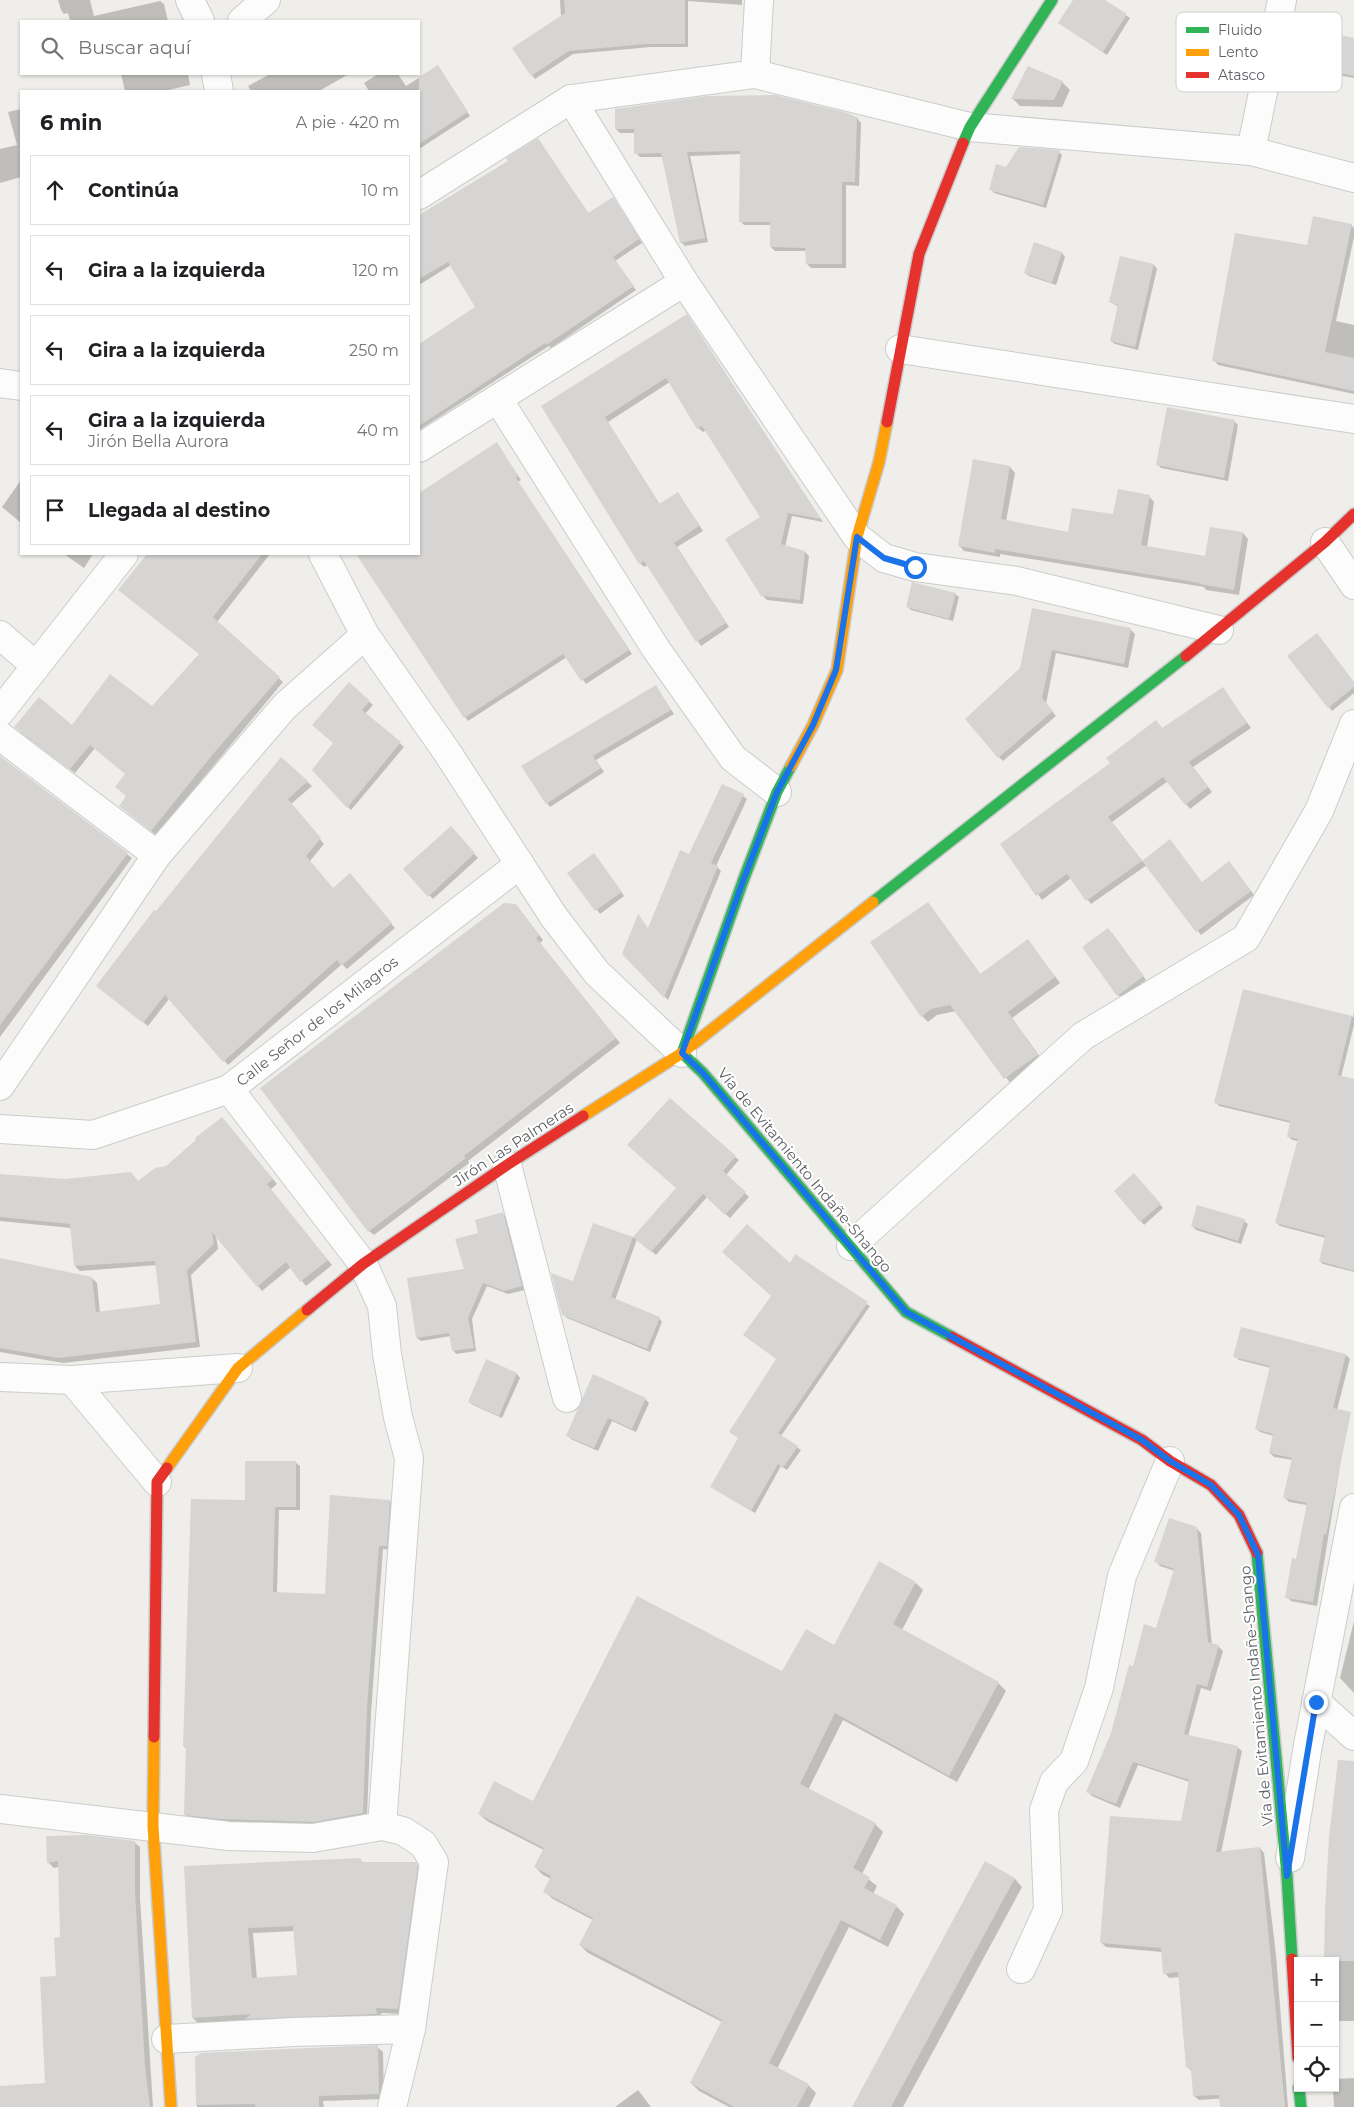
<!DOCTYPE html>
<html lang="es">
<meta charset="utf-8">
<style>
:root{--surface:#fff;--page:#f6f6f6;--text:#202124;--muted:#757577;--line:#e0e0e0}
body{margin:0;font-family:Montserrat,sans-serif;background:var(--page);color:var(--text)}
.controls{position:absolute;right:15px;bottom:15px;display:grid;overflow:hidden;border-radius:0px;box-shadow:0 1px 4px #0004}
.controls button{width:45px;height:45px;display:grid;place-items:center;padding:0;border:0;border-bottom:1px solid var(--line);background:var(--surface);color:var(--text);font:25px sans-serif}
.stop{position:absolute;width:15px;height:15px;margin:-11px;border:4px solid #1a73e8;border-radius:50%;background:#fff}
.stop.end{background:#1a73e8;border-color:#fff;box-shadow:0 1px 5px #0008}
.list{margin:0;padding:0;list-style:none}
h2{display:flex;justify-content:space-between;align-items:center;height:65px;margin:0;padding:0 20px;font-size:21px}
h2 small{font-size:16px;font-weight:400;color:var(--muted)}
.list li{display:grid;grid-template-columns:32px 1fr auto;gap:15px;align-items:center;box-sizing:border-box;height:70px;margin:0 10px 10px;padding:0 10px;border:1px solid var(--line);border-radius:0px}
.list b{display:block;font-size:19px;white-space:nowrap}
.list p{margin:0;font-size:16px;white-space:nowrap;color:var(--muted)}
.list em{font-size:16px;font-style:normal;color:var(--muted)}
.icon{flex:none;width:28px;height:28px;fill:none;stroke:currentColor;stroke-width:2;stroke-linecap:round;stroke-linejoin:round}
.map{position:relative;flex:none;width:1354px;height:2107px;overflow:hidden}
.search{position:absolute;background:var(--surface);box-shadow:0 1px 4px #0004;left:20px;top:20px;width:400px;height:55px;display:flex;align-items:center;gap:12px;box-sizing:border-box;padding:0 18px;border-radius:0px;color:var(--muted);font-size:19px}
.panel{position:absolute;background:var(--surface);box-shadow:0 1px 4px #0004;left:20px;top:90px;width:400px;height:465px;border-radius:0px}
.map>svg:first-child{display:block}
.shadow{fill:#0003;fill-rule:evenodd}
.building{fill:#d6d5d3;fill-rule:evenodd}
.lines{fill:none;stroke-linecap:round;stroke-linejoin:round}
.street-casing{stroke:#cbcccc;stroke-width:30}
.fast-casing{stroke:#cacacb;stroke-width:14}
.slow-casing{stroke:#cacacb;stroke-width:14}
.jam-casing{stroke:#cacacb;stroke-width:14}
.street{stroke:#fdfcfc;stroke-width:28}
.fast{stroke:#30b455;stroke-width:11}
.slow{stroke:#ff9f0a;stroke-width:11}
.jam{stroke:#e5322d;stroke-width:11}
.route{stroke:#1a73e8;stroke-width:6}
.labels{text-anchor:middle;dominant-baseline:central;stroke-width:4;stroke-linejoin:round;paint-order:stroke}
.street-label{font-size:15px;fill:#5f6368;stroke:#fff}
.key{fill:#fff;stroke:#cfd0d2;stroke-width:1}
.key-label{font-size:14px;fill:#5f6368}
</style>
<div class="map">
<svg width="1354" height="2107" viewBox="0 0 1354 2107">
<rect width="100%" height="100%" fill="#efeeea"/>
<g class="shadow">
<path d="M58 0H90L94 16 160 1 164 4 168 21H70L68 13 64 14 61 10Z"/>
<path d="M560 0H742V5L688 1V47H651L573 54 535 79 532 75 561 17Z"/>
<path d="M1074 0H1103L1130 18 1107 55 1059 23Z"/>
<path d="M1354 39V78L1316 71 1313 67Z"/>
<path d="M438 66 470 116 419 149V91H369L364 83 378 74H398L406 86Z"/>
<path d="M121 74H188L190 85 164 91H125Z"/>
<path d="M270 74 277 75 349 74 319 91H251L248 86Z"/>
<path d="M1062 82 1070 90 1062 107 1020 106 1013 99Z"/>
<path d="M21 109V177L0 183V149L17 145 8 112Z"/>
<path d="M857 118 861 123 859 186 846 185V268H811L807 264V251H775L771 247V225H744L740 221 741 154 690 156 708 242 685 246 681 242 663 157H640L636 153 635 133H620L616 129Z"/>
<path d="M538 140 589 214 613 198 616 202 642 243 615 261 636 290 551 348 549 346 419 430V345L477 307 451 265 419 285V217L510 161Z"/>
<path d="M1059 152 1062 155 1046 208 994 193 991 189 1006 168Z"/>
<path d="M1351 225 1354 228V237L1336 321 1354 325V394L1218 365 1214 360 1308 246Z"/>
<path d="M1035 244 1062 253 1065 257 1056 285 1029 276 1025 273Z"/>
<path d="M1154 265 1157 269 1138 350 1115 344 1111 341 1119 307 1110 302Z"/>
<path d="M687 316 823 522 792 516 785 547 805 552 809 556 803 604 767 600 762 595V517L706 430 703 432 698 428 670 382 608 422 660 505 678 493 703 531 677 547 729 627 701 646 648 565 644 567 640 563 543 406Z"/>
<path d="M1235 422 1238 425 1228 481 1161 468 1158 465Z"/>
<path d="M497 444 521 480 518 482 632 654 586 684 567 657 468 721 357 554H419V495Z"/>
<path d="M1010 467 1015 473 1006 521 1069 534 1114 515 1149 496 1154 502 1147 547 1206 557 1211 528 1243 533 1248 539 1239 595 1206 590 1204 587 1000 554V557L964 551 959 545Z"/>
<path d="M21 480V523L2 507Z"/>
<path d="M64 554H93L84 568Z"/>
<path d="M148 554H183L210 576 227 554H270L217 622 283 682 156 835 120 806 127 797 126 774 95 748 75 773 20 732 72 726 153 707 200 654 120 590Z"/>
<path d="M955 594 959 597 953 621 911 610 907 606Z"/>
<path d="M1033 610 1130 629 1135 634 1128 668 1056 653 1046 704 1056 716 1003 761 999 757 1021 669Z"/>
<path d="M1354 682V693L1332 711 1329 707Z"/>
<path d="M349 684 373 705 365 714 404 747 351 810 313 770 334 743Z"/>
<path d="M656 687 674 714 596 760 604 772 550 807 547 803Z"/>
<path d="M1223 689 1251 728 1193 767 1212 792 1190 809 1168 781 1112 822 1143 862 1202 883 1233 867 1254 895 1201 935 1147 865 1091 904 1071 878 1042 900 1002 844 1112 764 1156 721 1163 729Z"/>
<path d="M0 757 132 858 0 1037Z"/>
<path d="M281 759 312 786 291 804 324 844 310 861 333 889 354 879 395 928 347 969 342 964 228 1065 169 999 148 1026 102 990 156 913Z"/>
<path d="M743 796 747 799 716 866 721 871 668 1000 623 954 649 929 690 855Z"/>
<path d="M451 828 478 858 433 899 405 869Z"/>
<path d="M597 858 624 896 600 914 569 873Z"/>
<path d="M928 903 981 975 1028 941 1060 983 1012 1018 1043 1061 1011 1084 956 1011 937 1015 928 1022 922 1016Z"/>
<path d="M520 910 543 940 540 943 620 1043 468 1161 469 1163 374 1235 369 1231Z"/>
<path d="M1112 933 1146 980 1122 998 1118 995Z"/>
<path d="M1244 990 1353 1017 1354 1012V1025L1341 1077 1354 1080V1272L1323 1264 1320 1261 1326 1238 1280 1226 1277 1223 1298 1141 1292 1140 1288 1136 1291 1123 1219 1106 1216 1102Z"/>
<path d="M226 1123 277 1184 270 1190 332 1265 306 1286 291 1267 262 1291 216 1235 218 1249 191 1275 200 1347 63 1363 0 1352V1260L92 1278 97 1283 100 1313 161 1305 157 1265 80 1271 75 1266 71 1228 0 1221V1177L138 1182 167 1167Z"/>
<path d="M735 1157 739 1160 726 1175 749 1197 730 1218 707 1197 656 1255 637 1239 615 1300 659 1318 662 1322 650 1352 567 1318 563 1314 594 1224 633 1238 678 1188Z"/>
<path d="M1137 1178 1163 1208 1144 1225 1141 1221Z"/>
<path d="M503 1214 506 1217 525 1290 508 1294 487 1286 472 1319 476 1351 456 1354 453 1350 451 1336 421 1341 417 1338 465 1270 479 1234Z"/>
<path d="M1244 1221 1248 1224 1241 1244 1196 1230 1192 1226Z"/>
<path d="M790 1265 870 1306 781 1436 801 1450 787 1470 781 1466 755 1513 712 1487 740 1439 777 1360 773 1296Z"/>
<path d="M1242 1329 1346 1355 1350 1359 1337 1410 1348 1416 1317 1606 1291 1601 1287 1597 1297 1560 1307 1505 1289 1502 1285 1498 1293 1460 1274 1457 1270 1453 1274 1436 1260 1432 1256 1428 1271 1368 1239 1360 1235 1356Z"/>
<path d="M486 1361 517 1374 520 1378 502 1418 473 1405 469 1402Z"/>
<path d="M594 1376 645 1399 649 1403 636 1432 612 1421 598 1451 571 1439 567 1435Z"/>
<path d="M295 1462 300 1466V1510H279L277 1593 326 1595 390 1501 394 1505 390 1550 383 1549 371 1713 367 1817 319 1826 225 1823 189 1819 185 1814 187 1749 184 1746 246 1502Z"/>
<path d="M1196 1528 1201 1533 1212 1645 1218 1646 1223 1651 1211 1691 1201 1688 1188 1736 1237 1747 1242 1751 1221 1853 1260 1848 1264 1853 1276 1955 1288 2107H1254L1273 2095 1199 2100 1194 2096 1193 2073 1188 2067 1180 1977 1169 1978 1165 1973 1162 1952 1106 1947 1101 1942 1182 1823 1190 1782 1138 1765 1120 1808 1092 1796 1087 1791 1112 1734 1134 1668 1157 1629 1175 1571 1160 1566 1156 1561Z"/>
<path d="M916 1583 923 1590 902 1630 998 1683 1006 1691 957 1782 843 1720 808 1790 875 1824 883 1832 862 1874 877 1886 873 1894 896 1906 904 1914 888 1947 849 1927 777 2069 808 2085 816 2093 809 2107H729L699 2091 691 2083 722 2022 588 1953 580 1945 593 1920 553 1899 545 1892 551 1879 543 1875 535 1867 544 1850 487 1821 479 1814 533 1802 834 1647Z"/>
<path d="M1354 1621V1693L1340 1678Z"/>
<path d="M1354 1765V2021H1335V1961Z"/>
<path d="M134 1842 140 1847V1898L153 2107H0V2087L47 2084 62 1938 59 1867 54 1868 48 1862Z"/>
<path d="M360 1860 364 1863H415L421 1869 403 2014 381 2013 382 2019 252 2024 248 2020 198 2023 193 2018 185 1867ZM295 1931 298 1977 257 1979 253 1933Z"/>
<path d="M986 1863 1015 1879 1022 1887 903 2107H862Z"/>
<path d="M377 2047 383 2052 384 2099 323 2101 324 2107H197L196 2058Z"/>
<path d="M1354 2078V2107H1334L1333 2088H1335V2079Z"/>
<path d="M638 2090 651 2107H615Z"/>
</g>
<g class="building">
<path d="M564 0H685V44H646L569 51 531 76 512 48 565 13Z"/>
<path d="M1073 0H1105L1127 14 1103 52 1058 23Z"/>
<path d="M1319 30 1354 38V76L1312 67Z"/>
<path d="M438 65 468 112 419 144V77Z"/>
<path d="M1028 66 1063 81 1054 100 1011 99Z"/>
<path d="M775 95 844 112 857 117 855 182H842V264H806L805 248 770 247V222H739L740 151 687 152 705 238 680 243 661 153 634 154V129H615V109L707 96Z"/>
<path d="M538 138 588 213 613 197 639 239 613 257 634 286 546 345 545 343 419 426V344L475 307 448 262 419 279V215L508 161 506 158Z"/>
<path d="M1019 147 1060 150 1043 205 989 190 996 164 1006 167Z"/>
<path d="M1313 216 1352 224 1325 352 1354 358V391L1212 361 1235 233 1307 245Z"/>
<path d="M1034 242 1062 252 1052 283 1024 273Z"/>
<path d="M1120 256 1154 264 1135 347 1110 341 1118 305 1109 302Z"/>
<path d="M687 314 821 519 788 513 781 544 805 551 800 600 761 596 725 539 760 517 702 426 697 429 666 378 605 417 659 504 678 492 699 526 674 543 726 623 696 642 644 561 639 564 541 406Z"/>
<path d="M1167 407 1235 420 1224 478 1156 465Z"/>
<path d="M497 442 518 476 516 478 629 650 581 681 563 654 464 718 356 554H419V493Z"/>
<path d="M973 459 1010 466 1001 519 1068 532 1072 508 1113 514 1118 489 1150 495 1141 545 1205 556 1210 527 1243 532 1234 590 1199 584 1200 583 995 549V553L958 546Z"/>
<path d="M147 554H262L213 617 280 677 213 754 151 831 119 806 126 796 115 787 125 774 90 745 70 769 14 727 39 697 72 725 110 674 152 706 199 654 118 590Z"/>
<path d="M912 582 956 593 949 619 906 607Z"/>
<path d="M1032 608 1131 628 1124 664 1052 650 1042 698 1053 711 998 758 965 719 1020 668Z"/>
<path d="M1317 633 1354 682V687L1328 708 1287 656Z"/>
<path d="M349 682 370 701 362 710 401 742 347 808 312 770 333 743 312 725Z"/>
<path d="M656 685 671 710 593 756 601 768 546 804 521 766Z"/>
<path d="M1223 687 1247 723 1189 762 1208 787 1185 805 1163 777 1108 817 1142 861 1086 901 1067 874 1036 896 1000 844 1110 763 1106 758 1156 720 1162 728Z"/>
<path d="M0 756 128 853 0 1025Z"/>
<path d="M281 757 308 781 288 799 321 838 306 856 333 888 350 873 392 923 341 966 337 960 223 1062 165 995 143 1023 96 986 154 910 156 911Z"/>
<path d="M722 784 744 794 711 863 718 866 664 998 622 954 638 914 648 928 680 850 689 854Z"/>
<path d="M451 826 475 853 428 897 403 869Z"/>
<path d="M1170 839 1202 882 1229 861 1251 891 1196 932 1142 861Z"/>
<path d="M594 853 622 892 595 911 567 873Z"/>
<path d="M928 902 980 974 1028 939 1055 977 1008 1012 1038 1055 1004 1079 950 1005 931 1009 921 1017 870 942Z"/>
<path d="M504 903 516 904 539 935 536 938 616 1038 464 1156 466 1158 368 1232 260 1088Z"/>
<path d="M1108 928 1144 976 1117 996 1082 947Z"/>
<path d="M1243 989 1352 1016 1338 1075 1354 1079V1271L1319 1261 1325 1236 1275 1223 1298 1139 1287 1137 1290 1121 1214 1103Z"/>
<path d="M670 1098 736 1156 723 1171 746 1192 725 1215 703 1194 651 1252 633 1237 676 1188 627 1145Z"/>
<path d="M222 1117 273 1179 267 1184 328 1260 300 1282 286 1262 257 1287 212 1232 214 1244 187 1270 196 1342 58 1358 0 1348V1258L92 1277 96 1312 160 1304 155 1261 74 1266 70 1224 0 1217V1174L65 1179 131 1172 138 1181 155 1168 166 1166 196 1140 195 1138Z"/>
<path d="M1134 1173 1161 1204 1140 1222 1114 1191Z"/>
<path d="M1197 1205 1245 1219 1238 1241 1191 1226Z"/>
<path d="M503 1212 522 1286 504 1291 483 1283 468 1318 474 1348 452 1351 449 1333 416 1338 407 1278 464 1269 455 1239 478 1233 475 1220Z"/>
<path d="M593 1223 633 1237 611 1297 660 1317 647 1349 562 1315 551 1273 573 1281Z"/>
<path d="M747 1224 790 1263 795 1254 868 1302 778 1433 798 1446 783 1468 778 1464 751 1511 710 1487 738 1438 729 1432 776 1359 743 1335 771 1296 722 1252Z"/>
<path d="M1241 1327 1346 1354 1333 1408 1351 1412 1326 1535 1324 1534 1313 1602 1285 1598 1292 1558 1296 1559 1307 1503 1283 1498 1292 1458 1269 1453 1273 1434 1255 1429 1270 1366 1233 1357Z"/>
<path d="M486 1359 517 1373 499 1416 468 1402Z"/>
<path d="M593 1374 646 1398 632 1429 608 1418 594 1448 566 1436Z"/>
<path d="M245 1461H296V1507H275L273 1592 325 1594 330 1495 390 1500 387 1546H379L367 1708 363 1813 314 1822 220 1819 184 1815 186 1746H183L191 1499 245 1500Z"/>
<path d="M1169 1518 1197 1527 1208 1642 1219 1645 1207 1687 1197 1684 1184 1734 1238 1746 1216 1852 1260 1847 1285 2107H1220L1219 2095 1193 2096 1191 2068H1186L1178 1972 1163 1974 1161 1948 1100 1943 1110 1816 1181 1821 1189 1780 1133 1762 1116 1804 1086 1792 1111 1733 1129 1665 1133 1666 1144 1624 1156 1628 1174 1569 1154 1562Z"/>
<path d="M879 1561 916 1582 893 1624 999 1682 949 1776 835 1713 800 1784 876 1823 853 1868 870 1877 864 1888 897 1905 880 1940 841 1920 769 2063 809 2084 797 2107H734L690 2083 722 2020 579 1945 593 1918 543 1892 551 1876 534 1867 544 1848 478 1814 494 1781 533 1801 637 1596 782 1671 806 1629 834 1645Z"/>
<path d="M1338 1760 1354 1761V1961H1324L1325 1911 1329 1837Z"/>
<path d="M87 1835 135 1841V1892L145 2065 150 2107H0V2086L45 2083 40 1977 56 1976 54 1938 60 1937 58 1861 47 1863 46 1836Z"/>
<path d="M361 1858V1862H416L418 1865 398 2009 376 2008 377 2014 245 2019 251 2014 192 2018 184 1866ZM293 1926 297 1975 252 1978 248 1928Z"/>
<path d="M985 1861 1015 1878 891 2107H852Z"/>
<path d="M378 2045 379 2094 319 2096V2107H255V2104L196 2105 195 2057 201 2053Z"/>
</g>
<g class="lines">
<defs>
<g id="street">
<path d="M190 0 200 21"/>
<path d="M242 21 266 0"/>
<path d="M216 74 219 91"/>
<path d="M755 74 759 0"/>
<path d="M571 99 684 282 857 537 884 558 915 567 1017 581 1219 630"/>
<path d="M1251 151 1282 0"/>
<path d="M419 195 571 99 755 74 970 127 1251 151 1354 178"/>
<path d="M900 349 1354 419"/>
<path d="M0 383 21 386"/>
<path d="M498 399 656 649 733 758 777 792"/>
<path d="M419 448 684 282"/>
<path d="M1325 542 1354 585"/>
<path d="M323 554 365 635 447 752 554 917 597 973 682 1053"/>
<path d="M0 635 36 666"/>
<path d="M0 712 124 554"/>
<path d="M0 736 157 855"/>
<path d="M0 1086 157 855 285 706 365 635"/>
<path d="M229 1089 363 1264 382 1306 387 1354 398 1417 409 1458 382 1826"/>
<path d="M0 1129 93 1135 229 1089 520 864"/>
<path d="M507 1165 567 1398"/>
<path d="M851 1246 1083 1036 1246 938 1319 811 1354 724"/>
<path d="M0 1377 72 1380 238 1368"/>
<path d="M72 1380 157 1482"/>
<path d="M1316 1702 1354 1736"/>
<path d="M0 1809 229 1836 313 1838 382 1826 403 1831 423 1844 434 1862 411 2029 392 2107"/>
<path d="M1290 1858 1308 1745 1354 1508"/>
<path d="M1021 1969 1048 1910 1044 1810 1054 1782 1074 1761 1099 1688 1122 1576 1170 1461"/>
<path d="M166 2039 293 2032 411 2029"/>
</g>
<g id="fast">
<path d="M963 143 970 127 1052 0"/>
<path d="M873 902 1186 656"/>
<path d="M682 1053 703 1073 906 1312 952 1337"/>
<path d="M682 1053 743 881 777 792 791 766"/>
<path d="M1257 1553 1287 1876 1292 1959"/>
<path d="M1299 2088 1301 2107"/>
</g>
<g id="slow">
<path d="M791 766 813 725 837 670 857 537 879 462 887 422"/>
<path d="M583 1116 682 1053 873 902"/>
<path d="M167 1468 238 1368 307 1310"/>
<path d="M154 1737 153 1826 171 2107"/>
</g>
<g id="jam">
<path d="M887 422 919 254 963 143"/>
<path d="M1186 656 1325 542 1354 514"/>
<path d="M307 1310 363 1264 507 1165 583 1116"/>
<path d="M952 1337 1142 1440 1170 1461 1211 1485 1239 1515 1257 1553"/>
<path d="M154 1737 157 1482 167 1468"/>
<path d="M1292 1959 1298 2058"/>
</g>
</defs>
<use href="#street" class="street-casing"/>
<use href="#fast" class="fast-casing"/>
<use href="#slow" class="slow-casing"/>
<use href="#jam" class="jam-casing"/>
<use href="#street" class="street"/>
<use href="#fast" class="fast"/>
<use href="#slow" class="slow"/>
<use href="#jam" class="jam"/>
</g>
<g class="lines">
<path class="route" d="M915 567 884 558 857 537 836 670 813 725 777 792 743 881 682 1053 703 1073 906 1312 1142 1440 1170 1461 1211 1485 1239 1515 1258 1555 1287 1876 1316 1702"/>
</g>
<g class="labels">
<g class="street-label">
<text transform="translate(317 1021) rotate(-38)">Calle Señor de los Milagros</text>
<text transform="translate(513 1144) rotate(-33)">Jirón Las Palmeras</text>
<text transform="translate(805 1170) rotate(50)">Vía de Evitamiento Indañe-Shango</text>
<text transform="translate(1256 1696) rotate(-95)">Vía de Evitamiento Indañe-Shango</text>
</g>
</g>
<rect x="1176" y="12" width="166" height="80" rx="8" class="key"/>
<rect x="1186" y="27" width="23" height="6" fill="#30b455"/>
<rect x="1186" y="49" width="23" height="7" fill="#ff9f0a"/>
<rect x="1186" y="72" width="23" height="6" fill="#e5322d"/>
<g class="key-label">
<text x="1218" y="35">Fluido</text>
<text x="1218" y="57">Lento</text>
<text x="1218" y="80">Atasco</text>
</g>
</svg>
<div class="controls">
<button>+</button>
<button>−</button>
<button><svg class="icon" aria-label="locate" viewBox="0 0 24 24"><circle cx="12" cy="12" r="6"/><path d="M12 2v4M12 18v4M2 12h4M18 12h4"/></svg></button>
</div>
<div class="stop" style="left:915px;top:567px"></div>
<div class="stop end" style="left:1316px;top:1702px"></div>
<div class="search"><svg class="icon" aria-label="search" viewBox="0 0 24 24"><circle cx="10" cy="10" r="6"/><path d="M15 15l6 6"/></svg>Buscar aquí</div>
<section class="panel">
<h2>6 min<small>A pie · 420 m</small></h2>
<ul class="list">
<li><svg class="icon" aria-label="ahead" viewBox="0 0 24 24"><path d="M12 20V5M6 11l6-6 6 6"/></svg><div><b>Continúa</b></div><em>10 m</em></li>
<li><svg class="icon" aria-label="left" viewBox="0 0 24 24"><path d="M17 20v-9H6M10 6l-5 5 5 5"/></svg><div><b>Gira a la izquierda</b></div><em>120 m</em></li>
<li><svg class="icon" aria-label="left" viewBox="0 0 24 24"><path d="M17 20v-9H6M10 6l-5 5 5 5"/></svg><div><b>Gira a la izquierda</b></div><em>250 m</em></li>
<li><svg class="icon" aria-label="left" viewBox="0 0 24 24"><path d="M17 20v-9H6M10 6l-5 5 5 5"/></svg><div><b>Gira a la izquierda</b><p>Jirón Bella Aurora</p></div><em>40 m</em></li>
<li><svg class="icon" aria-label="arrive" viewBox="0 0 24 24"><path d="M6 21V4h12l-3 4 3 4H6"/></svg><div><b>Llegada al destino</b></div></li>
</ul>
</section>
</div>
